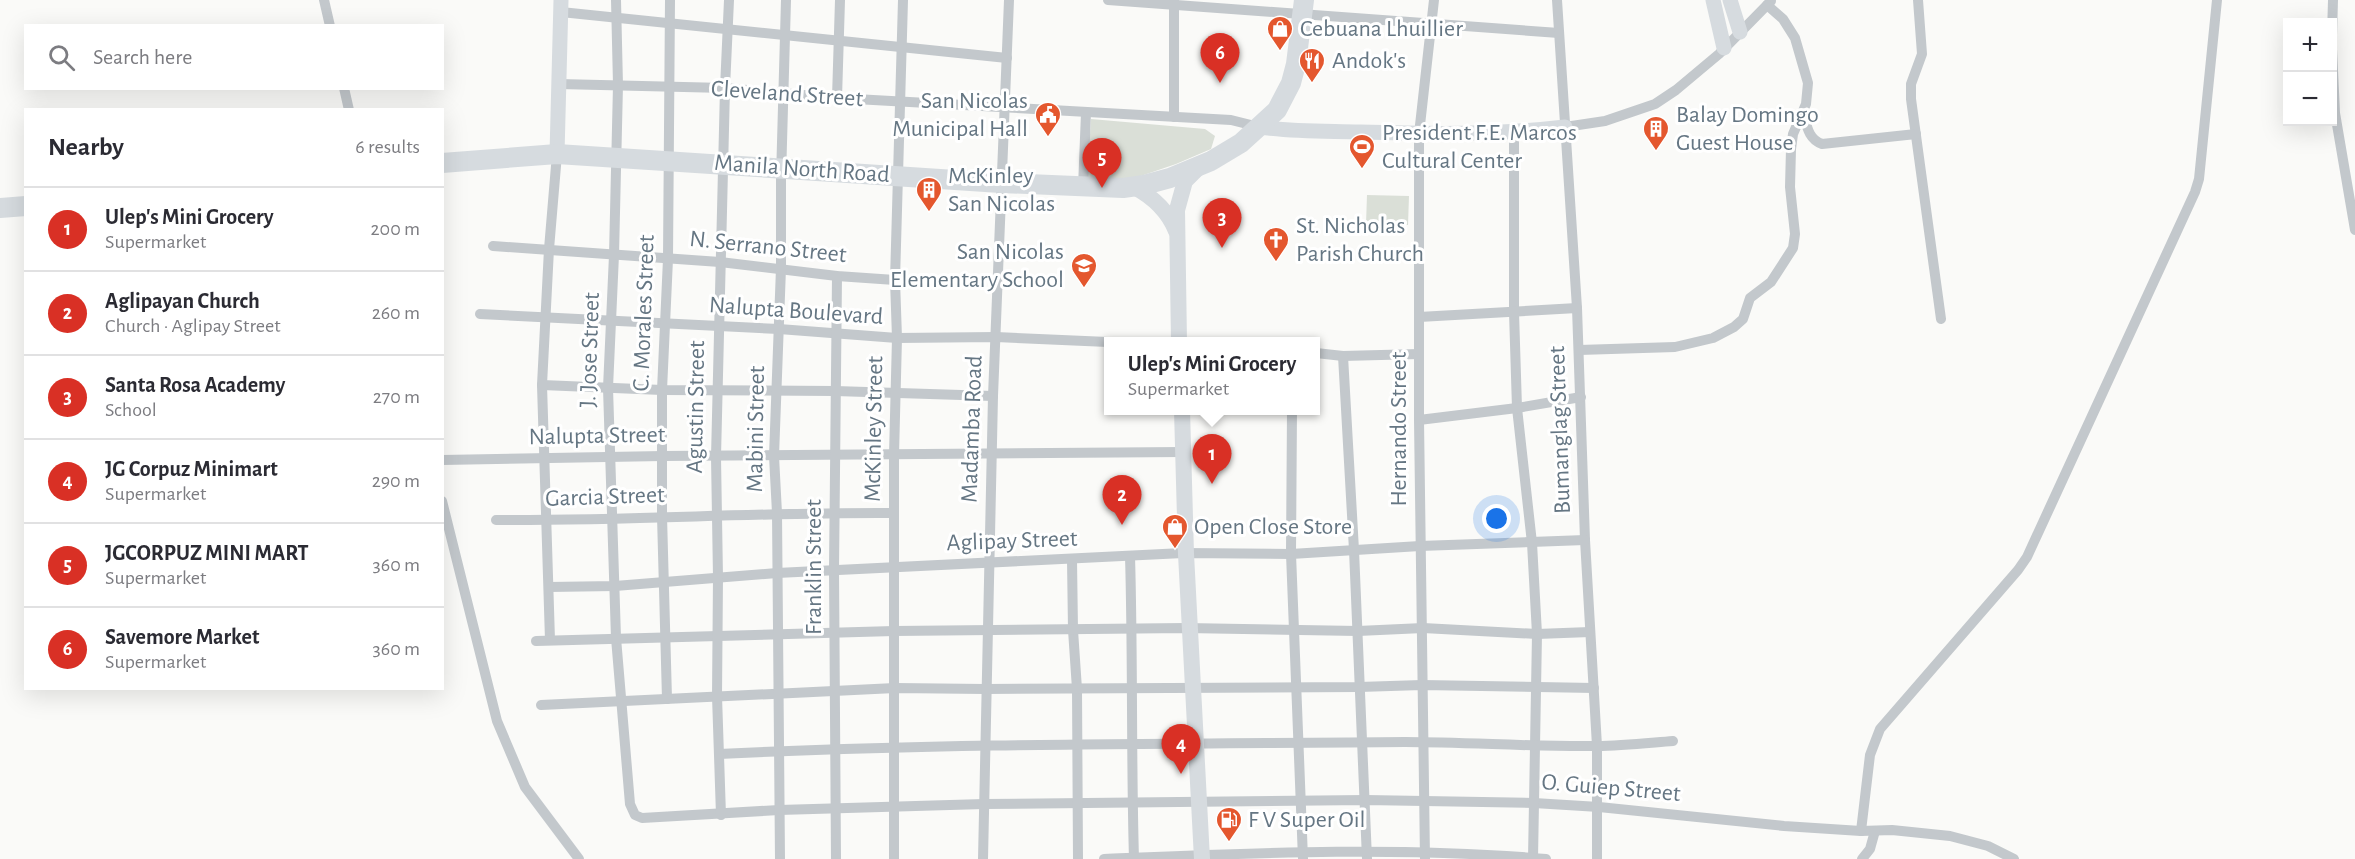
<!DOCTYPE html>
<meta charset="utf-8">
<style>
:root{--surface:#fff;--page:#f7f7f7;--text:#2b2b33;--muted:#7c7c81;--line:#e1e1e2;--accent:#d93025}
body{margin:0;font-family:"Alegreya Sans",sans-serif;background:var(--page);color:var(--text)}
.controls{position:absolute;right:18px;top:18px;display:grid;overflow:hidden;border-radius:0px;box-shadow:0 6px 24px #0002}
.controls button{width:54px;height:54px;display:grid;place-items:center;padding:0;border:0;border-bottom:2px solid var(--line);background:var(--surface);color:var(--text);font:30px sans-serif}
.you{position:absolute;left:1497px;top:519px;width:21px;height:21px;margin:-15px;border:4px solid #fff;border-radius:50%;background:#1a73e8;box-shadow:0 0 0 9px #1a73e833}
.badge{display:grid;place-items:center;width:39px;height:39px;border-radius:50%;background:var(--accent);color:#fff;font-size:20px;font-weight:700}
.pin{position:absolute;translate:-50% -50px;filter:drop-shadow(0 2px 3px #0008)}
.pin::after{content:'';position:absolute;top:32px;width:21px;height:18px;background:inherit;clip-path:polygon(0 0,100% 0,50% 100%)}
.popup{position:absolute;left:1104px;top:337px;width:216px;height:78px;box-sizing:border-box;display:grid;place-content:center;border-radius:0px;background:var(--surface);filter:drop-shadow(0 2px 4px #0005);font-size:20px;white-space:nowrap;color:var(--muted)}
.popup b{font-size:22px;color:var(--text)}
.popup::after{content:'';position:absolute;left:50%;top:100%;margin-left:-12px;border:12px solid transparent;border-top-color:var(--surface)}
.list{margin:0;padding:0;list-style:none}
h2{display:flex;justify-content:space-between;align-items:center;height:78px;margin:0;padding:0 24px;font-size:26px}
h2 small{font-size:20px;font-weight:400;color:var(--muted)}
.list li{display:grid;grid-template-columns:39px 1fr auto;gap:18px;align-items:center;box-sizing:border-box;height:84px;padding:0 24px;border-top:2px solid var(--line)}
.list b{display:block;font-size:22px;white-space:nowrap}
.list p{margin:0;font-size:20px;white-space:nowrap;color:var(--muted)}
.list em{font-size:20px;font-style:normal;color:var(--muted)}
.icon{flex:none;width:33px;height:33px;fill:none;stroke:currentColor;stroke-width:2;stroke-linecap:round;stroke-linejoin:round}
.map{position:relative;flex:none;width:2355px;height:859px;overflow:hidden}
.search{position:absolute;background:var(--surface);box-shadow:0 6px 24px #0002;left:24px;top:24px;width:420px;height:66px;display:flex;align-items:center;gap:15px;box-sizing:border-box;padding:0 21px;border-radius:0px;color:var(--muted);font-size:22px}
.panel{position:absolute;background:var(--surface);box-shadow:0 6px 24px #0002;left:24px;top:108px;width:420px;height:582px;border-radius:0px}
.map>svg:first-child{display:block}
.green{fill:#dadfd7}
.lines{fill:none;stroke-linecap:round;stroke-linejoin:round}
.street{stroke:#c3c8cc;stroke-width:10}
.secondary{stroke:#d6dbdf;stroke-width:15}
.primary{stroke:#d6dbdf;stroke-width:16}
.highway{stroke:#d6dbdf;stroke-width:20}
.labels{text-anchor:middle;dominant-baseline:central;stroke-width:6;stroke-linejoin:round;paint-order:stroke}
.poi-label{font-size:24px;fill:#657683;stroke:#fff;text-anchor:start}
.street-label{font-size:24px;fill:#657683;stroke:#fff}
</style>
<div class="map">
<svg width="2355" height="859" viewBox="0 0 2355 859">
<rect width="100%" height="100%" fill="#fafaf8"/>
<g class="green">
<path d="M1091 119 1205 129 1215 136 1211 149 1176 164 1126 181H1087Z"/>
<path d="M1367 195 1409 196 1408 225 1366 224Z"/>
</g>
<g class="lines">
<g class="street">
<path d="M324 0 330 26"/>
<path d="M616 0 618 85 614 255 608 388 616 638 630 804 635 815 642 818 779 810 984 804 1366 800 1534 803 1599 807 1784 826 1861 831 1892 830 1950 836 1988 846 2014 859"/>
<path d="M1108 0 1559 33"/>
<path d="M1174 0V117"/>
<path d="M1557 0 1577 308 1585 540 1597 746V859"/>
<path d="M1918 0 1922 54 1911 84V99L1941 319"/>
<path d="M561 12 1007 58"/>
<path d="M2332 35 2333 0"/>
<path d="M2332 49 2335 113 2355 230"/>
<path d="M559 84 725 88 837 98 1231 120 1259 127"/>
<path d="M344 88 349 110"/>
<path d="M837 98 840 0"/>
<path d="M1803 112C1807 126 1808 139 1822 144L1916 134"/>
<path d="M1565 127 1605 121 1655 104 1676 90 1719 54 1771 1"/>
<path d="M1514 133V312L1517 408 1532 543 1537 634 1533 859"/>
<path d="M1083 187 1086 113"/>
<path d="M493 246 720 262 837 276 895 280"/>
<path d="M480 314 779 329 897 338 996 337 1108 342"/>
<path d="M1419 317 1577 308"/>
<path d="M1579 350 1675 347 1713 338 1734 327 1743 319 1750 298 1771 282 1793 248 1795 234 1790 187 1791 149 1793 134 1806 104 1808 83 1795 38 1783 19 1767 5"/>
<path d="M1316 353 1343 356 1419 354"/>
<path d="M1343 356 1354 550 1367 859"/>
<path d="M542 385 662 390 835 391 993 396"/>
<path d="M1292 410 1291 554 1303 859"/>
<path d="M1419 420 1517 408 1581 397"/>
<path d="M442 460 663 456 1183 452"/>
<path d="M442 501 497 721 525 787 579 859"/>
<path d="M496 520C629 521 762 512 894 513"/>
<path d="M1130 556C1133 657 1131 758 1134 859"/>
<path d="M1072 560 1073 630 1077 689 1078 859"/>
<path d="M549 587 615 586 777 573 1183 553 1291 554 1420 546 1585 540"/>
<path d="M550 640 542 385 549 249 557 154"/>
<path d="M536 641 894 631 1186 628 1358 631 1423 628 1537 634 1590 632"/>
<path d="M667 699 662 516V390L668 259 670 0"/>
<path d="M541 705 895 688 985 689 1359 687 1422 685 1594 688"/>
<path d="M719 754C947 743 1176 744 1405 742 1469 742 1533 747 1597 746 1622 746 1648 743 1673 741"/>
<path d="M721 815 717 696 718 577 716 457 725 88 729 0"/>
<path d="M1861 831 1870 755 1880 729 2018 570 2027 557 2195 192 2199 179 2217 0"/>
<path d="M780 859 777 513 774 456 781 268V178L786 0"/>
<path d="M836 859 834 570 837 276"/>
<path d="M894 859V455L897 338 895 280 903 0"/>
<path d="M983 859 993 396 1009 0"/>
<path d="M1104 859C1252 853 1398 846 1546 859"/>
<path d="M1425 859 1419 420V134L1434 0"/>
<path d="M1862 859 1870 849 1875 831"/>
</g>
<g class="secondary">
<path d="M1713 0 1724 48"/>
<path d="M1730 0 1740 32"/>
<path d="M1260 127C1293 132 1326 131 1360 132 1429 134 1497 135 1565 127"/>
<path d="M557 154 561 0"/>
</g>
<g class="primary">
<path d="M1134 187C1153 197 1168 211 1176 231"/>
<path d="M1179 342 1177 210 1185 181 1199 167"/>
<path d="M1182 410 1186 554 1202 859"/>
</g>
<g class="highway">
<path d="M442 163 557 154 1001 183 1123 188 1144 185 1170 178 1211 161 1241 143 1277 110 1291 83 1296 64 1304 0"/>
<path d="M0 208 26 206"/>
</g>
</g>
<defs>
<symbol id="shop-pin" viewBox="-11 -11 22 30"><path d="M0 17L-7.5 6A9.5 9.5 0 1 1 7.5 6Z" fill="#e4572e" stroke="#fff"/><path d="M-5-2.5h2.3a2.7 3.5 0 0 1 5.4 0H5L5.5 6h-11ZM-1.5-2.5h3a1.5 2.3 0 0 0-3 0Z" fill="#fff"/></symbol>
<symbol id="restaurant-pin" viewBox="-11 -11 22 30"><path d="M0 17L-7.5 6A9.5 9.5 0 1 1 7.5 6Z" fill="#e4572e" stroke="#fff"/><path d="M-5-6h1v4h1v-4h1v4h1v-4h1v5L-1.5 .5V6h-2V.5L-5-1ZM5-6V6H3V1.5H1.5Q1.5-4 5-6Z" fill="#fff"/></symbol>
<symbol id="civic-pin" viewBox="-11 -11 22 30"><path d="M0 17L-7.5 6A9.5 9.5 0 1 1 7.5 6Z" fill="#e4572e" stroke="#fff"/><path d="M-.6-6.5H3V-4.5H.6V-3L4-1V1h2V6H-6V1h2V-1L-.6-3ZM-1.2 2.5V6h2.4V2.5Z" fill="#fff"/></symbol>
<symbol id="building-pin" viewBox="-11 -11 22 30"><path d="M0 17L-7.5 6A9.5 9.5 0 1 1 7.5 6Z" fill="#e4572e" stroke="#fff"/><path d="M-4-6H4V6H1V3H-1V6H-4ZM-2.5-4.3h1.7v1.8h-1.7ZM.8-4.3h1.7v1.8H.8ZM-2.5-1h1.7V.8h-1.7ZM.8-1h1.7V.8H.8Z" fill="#fff"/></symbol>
<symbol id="stadium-pin" viewBox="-11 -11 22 30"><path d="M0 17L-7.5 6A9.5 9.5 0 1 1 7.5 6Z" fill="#e4572e" stroke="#fff"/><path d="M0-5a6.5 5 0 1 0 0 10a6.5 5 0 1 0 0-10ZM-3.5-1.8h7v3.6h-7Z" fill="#fff"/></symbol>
<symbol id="church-pin" viewBox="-11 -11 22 30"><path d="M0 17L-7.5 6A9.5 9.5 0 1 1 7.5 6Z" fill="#e4572e" stroke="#fff"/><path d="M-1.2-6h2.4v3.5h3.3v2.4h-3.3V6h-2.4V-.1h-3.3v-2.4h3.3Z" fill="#fff"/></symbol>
<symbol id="school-pin" viewBox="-11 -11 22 30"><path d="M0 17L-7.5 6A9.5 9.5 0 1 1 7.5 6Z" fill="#e4572e" stroke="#fff"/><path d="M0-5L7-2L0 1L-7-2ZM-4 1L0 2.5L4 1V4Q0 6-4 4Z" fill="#fff"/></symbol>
<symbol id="fuel-pin" viewBox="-11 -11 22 30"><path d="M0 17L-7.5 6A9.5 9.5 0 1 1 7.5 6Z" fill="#e4572e" stroke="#fff"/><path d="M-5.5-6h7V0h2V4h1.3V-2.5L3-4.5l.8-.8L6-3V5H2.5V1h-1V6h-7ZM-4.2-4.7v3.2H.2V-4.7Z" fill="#fff"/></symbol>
</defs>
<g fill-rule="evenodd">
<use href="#shop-pin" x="1265" y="14" width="30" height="40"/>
<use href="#restaurant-pin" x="1297" y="46" width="30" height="40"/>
<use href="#civic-pin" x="1033" y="100" width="30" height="40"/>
<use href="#building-pin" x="1641" y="114" width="30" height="40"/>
<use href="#stadium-pin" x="1347" y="132" width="30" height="40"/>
<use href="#building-pin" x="914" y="175" width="30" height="40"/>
<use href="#church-pin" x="1261" y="225" width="30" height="40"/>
<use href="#school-pin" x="1069" y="251" width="30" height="40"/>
<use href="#shop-pin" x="1160" y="512" width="30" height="40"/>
<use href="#fuel-pin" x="1214" y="805" width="30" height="40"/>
</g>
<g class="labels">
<g class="poi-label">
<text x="1300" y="29">Cebuana Lhuillier</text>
<text x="1332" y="61">Andok's</text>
<text x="1028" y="101" text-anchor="end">San Nicolas<tspan x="1028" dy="28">Municipal Hall</tspan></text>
<text x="1676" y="115">Balay Domingo<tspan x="1676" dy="28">Guest House</tspan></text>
<text x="1382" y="133">President F.E. Marcos<tspan x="1382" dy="28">Cultural Center</tspan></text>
<text x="948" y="176">McKinley<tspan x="948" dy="28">San Nicolas</tspan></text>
<text x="1296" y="226">St. Nicholas<tspan x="1296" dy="28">Parish Church</tspan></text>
<text x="1064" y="252" text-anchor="end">San Nicolas<tspan x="1064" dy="28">Elementary School</tspan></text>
<text x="1194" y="527">Open Close Store</text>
<text x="1248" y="820">F V Super Oil</text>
</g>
<g class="street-label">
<text transform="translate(787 94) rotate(4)">Cleveland Street</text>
<text transform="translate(802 169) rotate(4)">Manila North Road</text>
<text transform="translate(768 247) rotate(6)">N. Serrano Street</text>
<text transform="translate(796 311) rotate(4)">Nalupta Boulevard</text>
<text transform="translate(644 313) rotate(-88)">C. Morales Street</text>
<text transform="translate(590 350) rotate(-88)">J. Jose Street</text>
<text transform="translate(696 407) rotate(-89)">Agustin Street</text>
<text transform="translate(756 429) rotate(-89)">Mabini Street</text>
<text transform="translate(874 429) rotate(-89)">McKinley Street</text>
<text transform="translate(972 429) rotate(-88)">Madamba Road</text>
<text transform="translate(1399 429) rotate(-90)">Hernando Street</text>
<text transform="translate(1560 430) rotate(-92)">Bumanglag Street</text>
<text transform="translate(597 436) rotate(-1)">Nalupta Street</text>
<text transform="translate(605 497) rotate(-2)">Garcia Street</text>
<text transform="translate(1012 541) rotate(-2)">Aglipay Street</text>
<text transform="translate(814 567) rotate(-90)">Franklin Street</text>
<text transform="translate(1611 788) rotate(5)">O. Guiep Street</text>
</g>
</g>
</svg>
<div class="controls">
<button>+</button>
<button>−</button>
</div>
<div class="you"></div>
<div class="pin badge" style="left:1212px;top:484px">1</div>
<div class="popup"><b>Ulep's Mini Grocery</b>Supermarket</div>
<div class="pin badge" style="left:1122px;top:525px">2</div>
<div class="pin badge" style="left:1222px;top:248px">3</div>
<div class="pin badge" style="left:1181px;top:774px">4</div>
<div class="pin badge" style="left:1102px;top:188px">5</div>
<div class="pin badge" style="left:1220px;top:83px">6</div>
<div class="search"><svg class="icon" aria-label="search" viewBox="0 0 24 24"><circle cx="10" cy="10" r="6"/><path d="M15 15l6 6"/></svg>Search here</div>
<section class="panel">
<h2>Nearby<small>6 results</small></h2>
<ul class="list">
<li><span class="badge">1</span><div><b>Ulep's Mini Grocery</b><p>Supermarket</p></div><em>200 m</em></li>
<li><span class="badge">2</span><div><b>Aglipayan Church</b><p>Church · Aglipay Street</p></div><em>260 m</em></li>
<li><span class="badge">3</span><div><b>Santa Rosa Academy</b><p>School</p></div><em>270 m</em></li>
<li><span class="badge">4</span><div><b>JG Corpuz Minimart</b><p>Supermarket</p></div><em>290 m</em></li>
<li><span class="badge">5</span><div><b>JGCORPUZ MINI MART</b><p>Supermarket</p></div><em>360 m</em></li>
<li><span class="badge">6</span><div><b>Savemore Market</b><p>Supermarket</p></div><em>360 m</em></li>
</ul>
</section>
</div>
